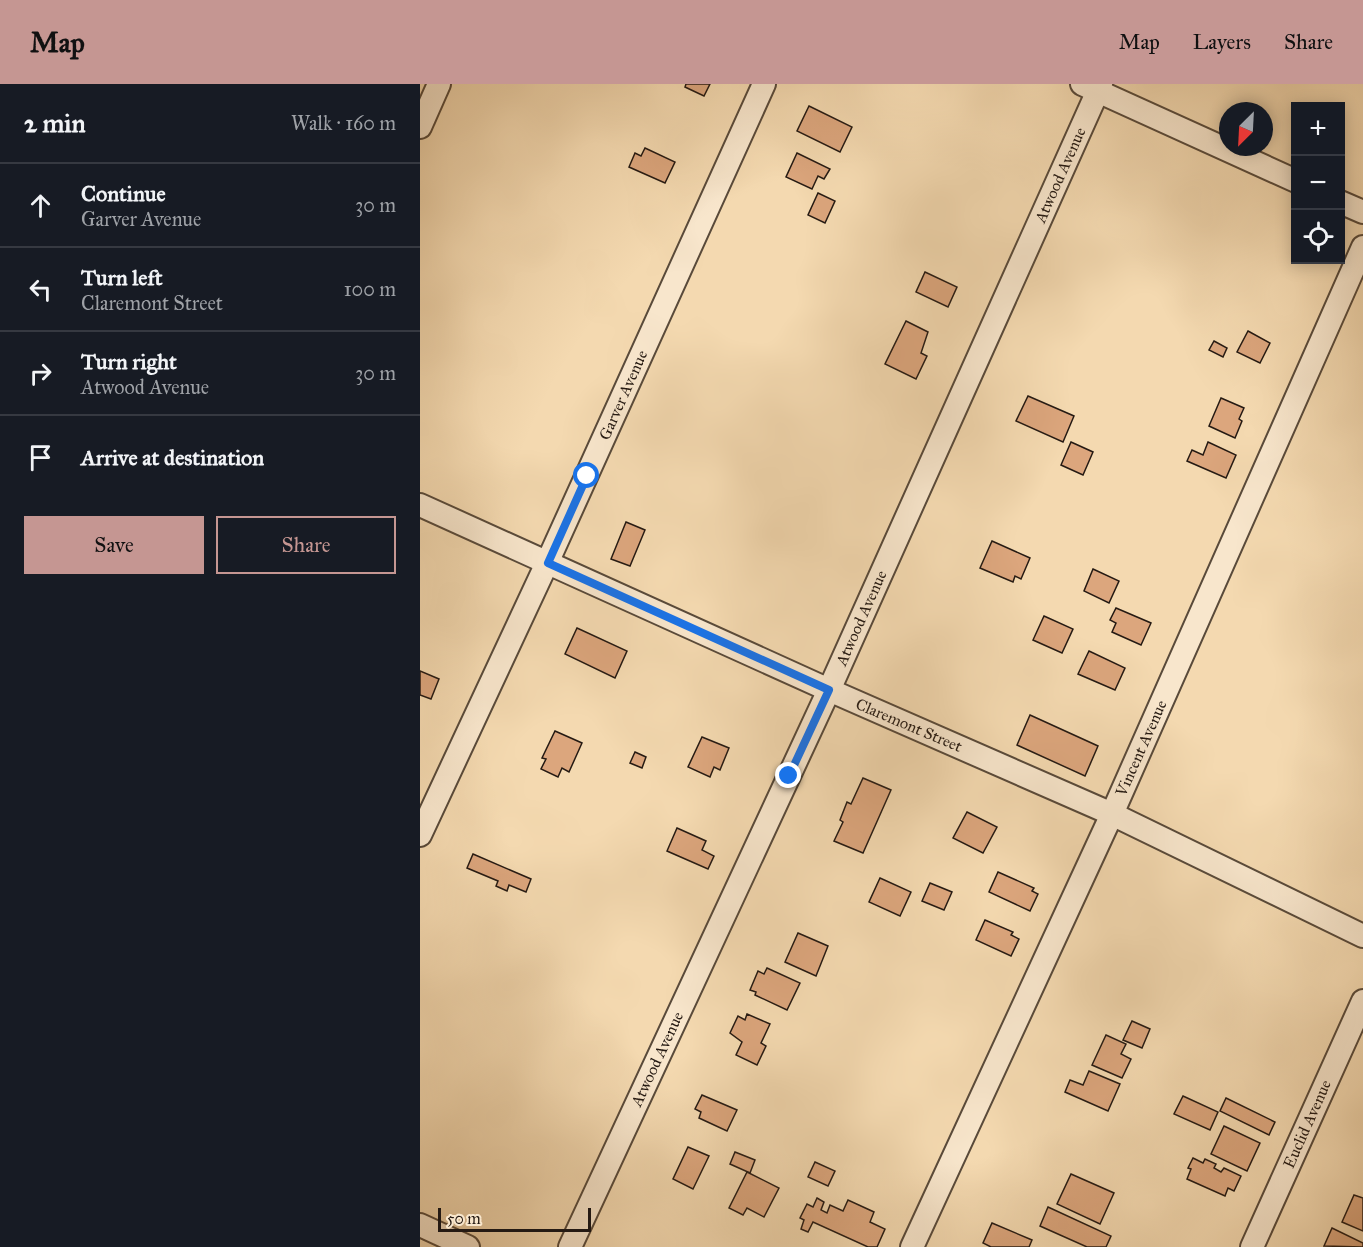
<!DOCTYPE html>
<meta charset="utf-8">
<style>
:root{--surface:#171b24;--page:#20242c;--text:#f1f3f6;--muted:#9ea1a6;--line:#363941;--accent:#c59692}
body{margin:0;font-family:"IM FELL Great Primer",serif;background:var(--page);color:var(--text)}
.controls{position:absolute;right:18px;top:18px;display:grid;overflow:hidden;border-radius:0px;box-shadow:0 3px 15px #0003}
.controls button{width:54px;height:54px;display:grid;place-items:center;padding:0;border:0;border-bottom:2px solid var(--line);background:var(--surface);color:var(--text);font:30px sans-serif}
.compass{position:absolute;left:799px;top:18px;width:54px;height:54px;border-radius:50%;background:var(--surface);box-shadow:0 3px 15px #0003;rotate:204deg}
.scale{position:absolute;left:18px;bottom:15px;width:153px;box-sizing:border-box;padding-left:6px;border:3px solid #251a13;border-top:0;font-size:16px;line-height:21px;white-space:nowrap;color:#251a13;-webkit-text-stroke:4px #f8e6cc;paint-order:stroke}
.stop{position:absolute;width:18px;height:18px;margin:-14px;border:4px solid #1a73e8;border-radius:50%;background:#fff}
.stop.end{background:#1a73e8;border-color:#fff;box-shadow:0 2px 6px #0008}
.list{margin:0;padding:0;list-style:none}
h2{display:flex;justify-content:space-between;align-items:center;height:78px;margin:0;padding:0 24px;font-size:26px}
h2 small{font-size:20px;font-weight:400;color:var(--muted)}
.list li{display:grid;grid-template-columns:39px 1fr auto;gap:18px;align-items:center;box-sizing:border-box;height:84px;padding:0 24px;border-top:2px solid var(--line)}
.list b{display:block;font-size:22px;white-space:nowrap}
.list p{margin:0;font-size:20px;white-space:nowrap;color:var(--muted)}
.list em{font-size:20px;font-style:normal;color:var(--muted)}
.actions{display:flex;gap:12px;padding:18px 24px}
.actions a{flex:1;padding:14px 0;border:2px solid var(--accent);border-radius:0px;text-align:center;font-size:21px;color:var(--accent)}
.actions .main{background:var(--accent);color:#111}
.icon{flex:none;width:33px;height:33px;fill:none;stroke:currentColor;stroke-width:2;stroke-linecap:round;stroke-linejoin:round}
.map{position:relative;flex:none;width:943px;height:1163px;overflow:hidden}
header{display:flex;align-items:center;gap:36px;box-sizing:border-box;height:84px;padding:0 30px;background:var(--accent);color:#111}
header strong{font-size:28px}
nav{display:flex;gap:33px;margin-inline-start:auto;font-size:21px}
main{display:flex}
aside{flex:1;background:var(--surface)}
.map>svg:first-child{display:block}
.building{fill:#dca67d;stroke:#251a13;stroke-width:1.5}
.lines{fill:none;stroke-linecap:round;stroke-linejoin:round}
.minor-casing{stroke:#594a3a;stroke-width:26}
.minor{stroke:#f8e6cc;stroke-width:22}
.route{stroke:#1a73e8;stroke-width:8}
.labels{text-anchor:middle;dominant-baseline:central;stroke-width:4.5;stroke-linejoin:round;paint-order:stroke}
.street-label{font-size:16px;fill:#251a13;stroke:#f8e6cc}
</style>
<header>
<strong>Map</strong>
<nav><a>Map</a><a>Layers</a><a>Share</a></nav>
</header>
<main>
<aside>
<h2>2 min<small>Walk · 160 m</small></h2>
<ul class="list">
<li><svg class="icon" aria-label="ahead" viewBox="0 0 24 24"><path d="M12 20V5M6 11l6-6 6 6"/></svg><div><b>Continue</b><p>Garver Avenue</p></div><em>30 m</em></li>
<li><svg class="icon" aria-label="left" viewBox="0 0 24 24"><path d="M17 20v-9H6M10 6l-5 5 5 5"/></svg><div><b>Turn left</b><p>Claremont Street</p></div><em>100 m</em></li>
<li><svg class="icon" aria-label="right" viewBox="0 0 24 24"><path d="M7 20v-9h11M14 6l5 5-5 5"/></svg><div><b>Turn right</b><p>Atwood Avenue</p></div><em>30 m</em></li>
<li><svg class="icon" aria-label="arrive" viewBox="0 0 24 24"><path d="M6 21V4h12l-3 4 3 4H6"/></svg><div><b>Arrive at destination</b></div></li>
</ul>
<div class="actions"><a class="main">Save</a><a>Share</a></div>
</aside>
<div class="map">
<svg width="943" height="1163" viewBox="0 0 943 1163">
<rect width="100%" height="100%" fill="#f4d9b0"/>
<filter id="stains"><feTurbulence type="fractalNoise" baseFrequency=".00333" numOctaves="4"/><feColorMatrix values="0 0 0 0 .2 0 0 0 0 .09 0 0 0 0 .02 0 0 0 .5 -.17"/></filter>
<radialGradient id="worn" r=".72"><stop offset=".6" stop-color="#630" stop-opacity="0"/><stop offset="1" stop-color="#630" stop-opacity=".3"/></radialGradient>
<g class="building">
<path d="M266 0H290L284 12 265 3Z"/>
<path d="M389 22 432 43 420 68 377 47Z"/>
<path d="M225 64 255 78 245 99 209 83 215 69 221 72Z"/>
<path d="M377 69 410 85 404 95 398 92 392 105 366 93Z"/>
<path d="M398 109 415 117 405 139 388 131Z"/>
<path d="M505 188 537 203 528 223 496 208Z"/>
<path d="M486 237 508 248 501 269 507 272 496 295 465 280Z"/>
<path d="M828 247 850 259 840 279 817 268Z"/>
<path d="M794 257 807 264 803 273 789 266Z"/>
<path d="M608 312 654 332 643 358 596 337Z"/>
<path d="M801 314 824 324 819 335 822 337 815 354 789 342Z"/>
<path d="M651 358 673 368 663 391 641 381Z"/>
<path d="M788 358 816 371 806 394 767 377 772 366 783 371Z"/>
<path d="M206 438 225 446 210 482 191 475Z"/>
<path d="M572 457 610 474 601 495 595 492 593 498 560 484Z"/>
<path d="M673 485 699 497 689 519 664 507Z"/>
<path d="M696 524 731 539 721 561 692 548 696 539 690 536Z"/>
<path d="M624 532 653 545 642 569 613 556Z"/>
<path d="M157 544 207 567 195 594 145 570Z"/>
<path d="M669 567 705 584 695 606 658 590Z"/>
<path d="M0 587 19 595 11 615 0 611Z"/>
<path d="M610 631 678 662 665 692 597 661Z"/>
<path d="M135 647 162 659 149 688 142 684 138 693 121 685 126 675 122 674Z"/>
<path d="M282 653 309 664 300 686 294 683 290 693 268 683Z"/>
<path d="M215 668 226 673 222 684 210 679Z"/>
<path d="M443 694 471 706 443 769 414 757 423 738 420 736 427 718 431 720Z"/>
<path d="M547 728 577 743 563 769 533 754Z"/>
<path d="M257 744 286 757 282 766 294 772 288 785 247 767Z"/>
<path d="M53 770 111 795 106 808 89 801 87 807 76 802 78 797 47 784Z"/>
<path d="M578 788 614 804 612 807 618 810 610 827 569 808Z"/>
<path d="M460 794 491 808 480 832 449 818Z"/>
<path d="M510 799 532 808 524 826 502 817Z"/>
<path d="M565 836 593 848 591 851 599 855 591 872 556 856Z"/>
<path d="M378 849 408 862 396 892 365 878Z"/>
<path d="M347 884 380 899 367 926 335 911 336 908 330 906 338 887 344 890Z"/>
<path d="M327 930 350 940 341 959 346 962 337 981 316 971 322 958 310 949 318 932 325 936Z"/>
<path d="M712 937 730 945 722 964 703 956Z"/>
<path d="M686 951 706 960 701 970 711 975 702 994 672 981Z"/>
<path d="M669 987 700 1000 688 1027 645 1008 650 996 663 1001Z"/>
<path d="M282 1011 317 1026 307 1047 279 1034 281 1028 275 1025Z"/>
<path d="M763 1012 798 1028 790 1046 754 1030Z"/>
<path d="M806 1014 855 1038 849 1051 800 1027Z"/>
<path d="M804 1042 840 1059 827 1087 791 1070Z"/>
<path d="M268 1063 289 1072 273 1105 253 1095Z"/>
<path d="M315 1068 335 1076 330 1089 310 1080Z"/>
<path d="M773 1074 783 1079 785 1075 796 1080 794 1084 801 1088 804 1084 821 1092 814 1107 808 1104 805 1112 767 1095 771 1085 768 1084Z"/>
<path d="M395 1078 415 1087 408 1102 388 1093Z"/>
<path d="M327 1088 359 1104 344 1133 327 1124 323 1131 309 1124Z"/>
<path d="M651 1090 694 1109 680 1140 637 1120Z"/>
<path d="M934 1111 943 1114V1147L922 1138Z"/>
<path d="M397 1114 404 1118 401 1126 407 1129 410 1121 423 1127 428 1116 454 1128 450 1138 465 1145 457 1163H448L393 1138 388 1148 381 1145 384 1136 380 1134 387 1120 393 1123Z"/>
<path d="M628 1123 691 1152 686 1163H667L620 1142Z"/>
<path d="M572 1139 612 1156 609 1163H571L563 1159Z"/>
<path d="M912 1144 943 1159V1163L904 1162Z"/>
</g>
<g class="lines">
<defs>
<g id="minor">
<path d="M662 0 876 97"/>
<path d="M0 43 19 0"/>
<path d="M920 118 943 128"/>
<path d="M0 421 409 606 692 730 943 852"/>
<path d="M0 751 127 479 344 0"/>
<path d="M0 1141 48 1163"/>
<path d="M150 1163 409 606 681 0"/>
<path d="M492 1163 692 730 943 163"/>
<path d="M832 1163 943 917"/>
</g>
</defs>
<use href="#minor" class="minor-casing"/>
<use href="#minor" class="minor"/>
</g>
<g class="lines">
<path class="route" d="M167 392 128 479 409 606 369 692"/>
</g>
<g class="labels">
<g class="street-label">
<text transform="translate(640 91) rotate(-66)">Atwood Avenue</text>
<text transform="translate(203 311) rotate(-66)">Garver Avenue</text>
<text transform="translate(441 534) rotate(-66)">Atwood Avenue</text>
<text transform="translate(489 641) rotate(23)">Claremont Street</text>
<text transform="translate(721 664) rotate(-66)">Vincent Avenue</text>
<text transform="translate(237 975) rotate(-65)">Atwood Avenue</text>
<text transform="translate(887 1040) rotate(-66)">Euclid Avenue</text>
</g>
</g>
<rect width="100%" height="100%" filter="url(#stains)"/>
<rect width="100%" height="100%" fill="url(#worn)"/>
</svg>
<div class="controls">
<button>+</button>
<button>−</button>
<button><svg class="icon" aria-label="locate" viewBox="0 0 24 24"><circle cx="12" cy="12" r="6"/><path d="M12 2v4M12 18v4M2 12h4M18 12h4"/></svg></button>
</div>
<svg class="compass" viewBox="-18 -18 36 36"><path d="M0-13l5 13h-10z" fill="#e53935"/><path d="M0 13l5-13h-10z" fill="#9ea1a6"/></svg>
<div class="scale">50 m</div>
<div class="stop" style="left:167px;top:392px"></div>
<div class="stop end" style="left:369px;top:692px"></div>
</div>
</main>
